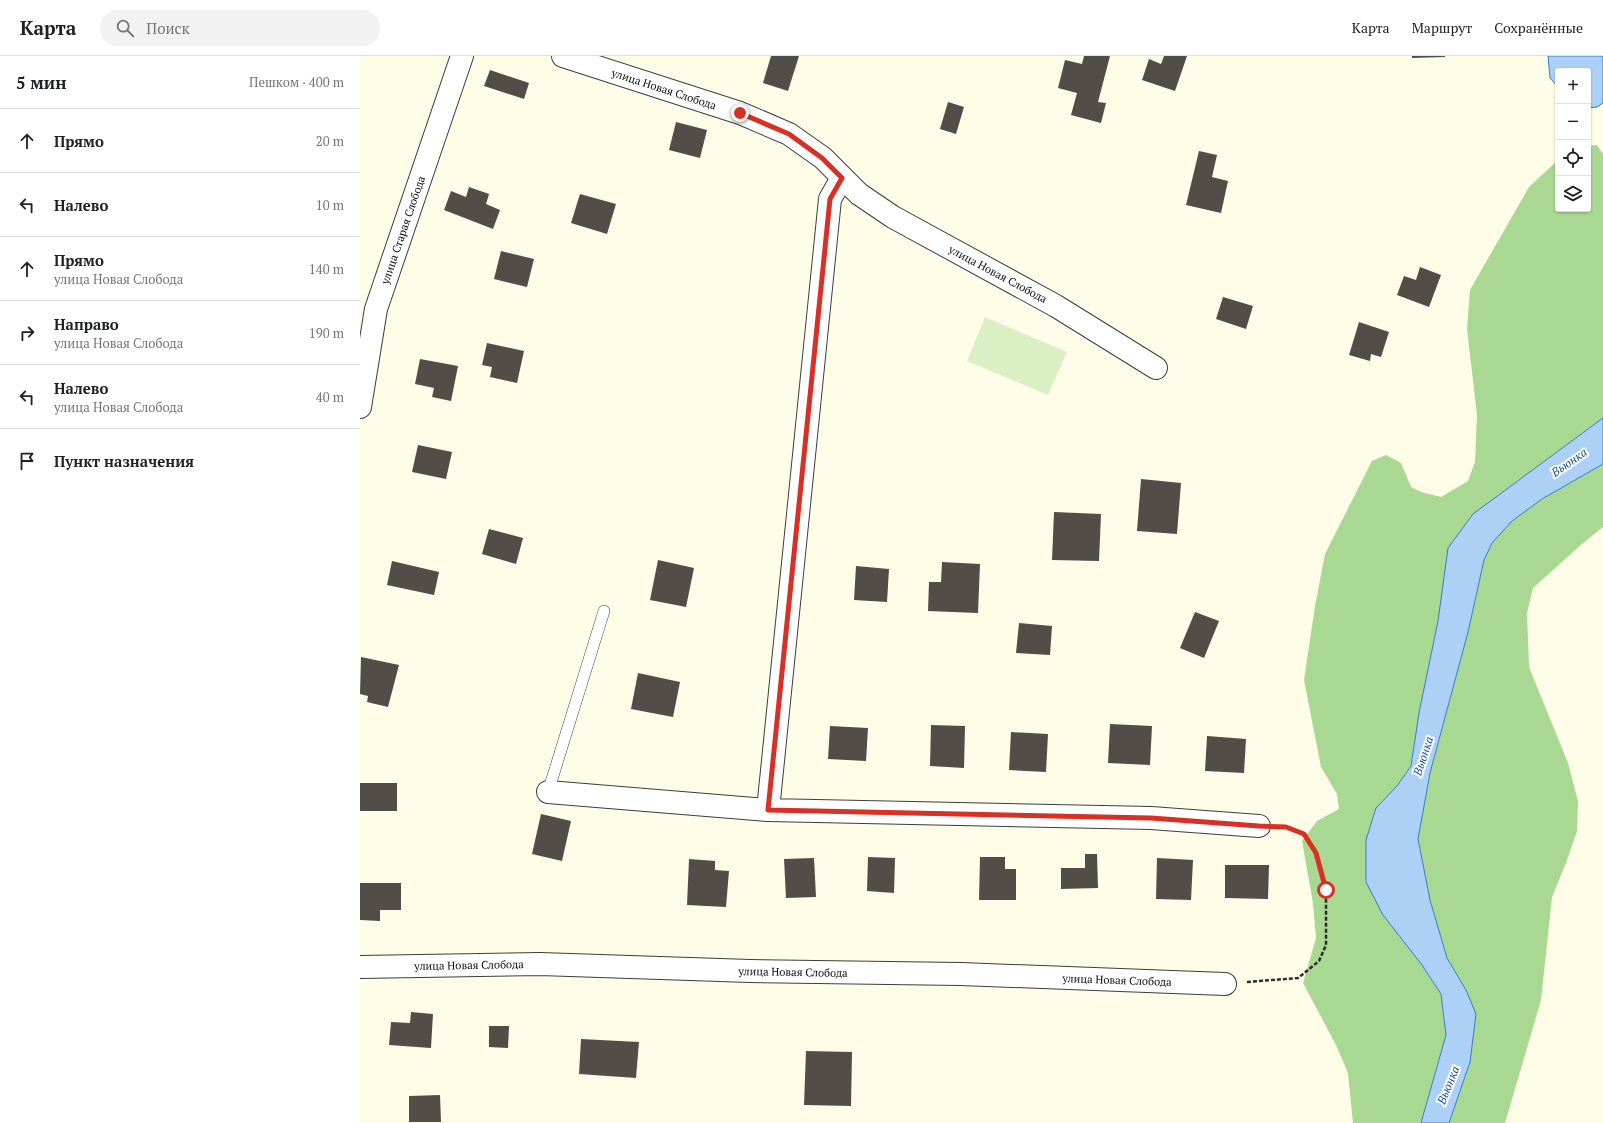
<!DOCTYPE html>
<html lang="ru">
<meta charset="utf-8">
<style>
:root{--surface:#fff;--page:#f2f2f2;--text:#202124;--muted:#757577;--line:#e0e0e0}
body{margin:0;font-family:"PT Serif",serif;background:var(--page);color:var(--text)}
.controls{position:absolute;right:12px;top:12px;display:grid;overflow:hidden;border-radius:4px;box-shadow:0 1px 3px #0004}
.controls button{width:36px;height:36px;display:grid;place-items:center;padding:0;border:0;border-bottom:1px solid var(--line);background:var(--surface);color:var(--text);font:20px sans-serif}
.stop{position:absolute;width:12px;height:12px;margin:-9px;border:3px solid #d93025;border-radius:50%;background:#fff}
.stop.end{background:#d93025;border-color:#fff;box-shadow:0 1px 4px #0008}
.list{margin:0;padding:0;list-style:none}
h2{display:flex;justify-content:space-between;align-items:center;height:52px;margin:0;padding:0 16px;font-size:17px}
h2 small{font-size:13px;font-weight:400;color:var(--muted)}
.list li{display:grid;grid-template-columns:26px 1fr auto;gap:12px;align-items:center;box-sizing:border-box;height:64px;padding:0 16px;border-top:1px solid var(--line)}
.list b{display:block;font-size:15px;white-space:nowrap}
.list p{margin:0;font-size:13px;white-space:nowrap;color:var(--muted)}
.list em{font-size:13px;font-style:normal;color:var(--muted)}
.icon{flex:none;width:22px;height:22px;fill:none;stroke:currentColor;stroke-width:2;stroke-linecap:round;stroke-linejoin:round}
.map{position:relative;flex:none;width:1243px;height:1067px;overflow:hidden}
header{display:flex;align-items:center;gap:24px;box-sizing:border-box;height:56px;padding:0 20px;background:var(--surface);border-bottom:1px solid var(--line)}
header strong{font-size:19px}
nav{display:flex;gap:22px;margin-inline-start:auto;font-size:14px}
.search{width:280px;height:36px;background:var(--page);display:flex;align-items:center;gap:10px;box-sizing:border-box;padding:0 14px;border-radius:22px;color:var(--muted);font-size:15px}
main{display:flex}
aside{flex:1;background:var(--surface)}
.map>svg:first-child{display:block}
.forest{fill:#a9d892}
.pitch{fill:#dbefc4}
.water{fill:#add1f6;stroke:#347ccc}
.building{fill:#534d47}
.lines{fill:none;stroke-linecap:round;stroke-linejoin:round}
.service-casing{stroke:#3d3d3d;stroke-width:12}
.minor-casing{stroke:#3d3d3d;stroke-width:24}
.path{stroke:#2c2c2c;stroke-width:2.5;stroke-dasharray:4 2;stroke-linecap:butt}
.service{stroke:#fff;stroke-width:11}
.minor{stroke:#fff;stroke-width:22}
.route{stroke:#d93025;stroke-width:5}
.labels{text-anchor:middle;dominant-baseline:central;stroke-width:4;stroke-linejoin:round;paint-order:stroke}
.street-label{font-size:11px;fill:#0a0a0a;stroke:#fff}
.water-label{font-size:12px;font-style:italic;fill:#154f9a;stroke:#fff}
</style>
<header>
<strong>Карта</strong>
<div class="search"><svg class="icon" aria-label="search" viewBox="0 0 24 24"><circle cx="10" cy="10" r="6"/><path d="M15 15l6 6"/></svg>Поиск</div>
<nav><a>Карта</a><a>Маршрут</a><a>Сохранённые</a></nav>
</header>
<main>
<aside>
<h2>5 мин<small>Пешком · 400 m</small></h2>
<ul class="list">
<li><svg class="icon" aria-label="ahead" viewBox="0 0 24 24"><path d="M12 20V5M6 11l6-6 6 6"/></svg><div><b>Прямо</b></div><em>20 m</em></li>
<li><svg class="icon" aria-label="left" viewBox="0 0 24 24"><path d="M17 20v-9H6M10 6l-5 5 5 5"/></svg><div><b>Налево</b></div><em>10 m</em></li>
<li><svg class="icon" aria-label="ahead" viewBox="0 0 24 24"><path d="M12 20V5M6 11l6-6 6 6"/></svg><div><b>Прямо</b><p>улица Новая Слобода</p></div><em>140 m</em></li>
<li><svg class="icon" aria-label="right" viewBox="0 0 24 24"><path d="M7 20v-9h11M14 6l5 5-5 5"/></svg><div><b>Направо</b><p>улица Новая Слобода</p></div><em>190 m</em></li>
<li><svg class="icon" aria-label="left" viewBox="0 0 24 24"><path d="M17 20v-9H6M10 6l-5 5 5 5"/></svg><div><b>Налево</b><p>улица Новая Слобода</p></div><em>40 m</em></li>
<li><svg class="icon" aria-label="arrive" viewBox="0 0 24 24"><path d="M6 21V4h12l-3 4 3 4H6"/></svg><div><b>Пункт назначения</b></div></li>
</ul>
</aside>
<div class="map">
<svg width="1243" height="1067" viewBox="0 0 1243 1067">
<rect width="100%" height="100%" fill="#fffde7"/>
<g class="forest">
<path d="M1237 89 1243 98V362L1151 430 1078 565 1059 657 1051 710 1037 730 1062 909 1081 938 1086 979 1061 1067H993L988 1017 976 989 943 927 956 882 953 847 942 785 957 765 979 753 977 738 961 711 944 624 955 550 965 498 1012 405 1026 399 1041 407 1051 431 1061 436 1081 441 1108 425 1115 406 1117 359 1107 273 1110 234 1169 131 1198 104V153H1228V90Z"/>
<path d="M1243 408V471L1222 488 1173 532 1167 557 1169 611 1208 707 1218 745 1217 775 1206 807 1192 841 1181 944 1145 1067H1089L1110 1006 1106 934 1087 902 1070 844 1058 783 1070 717 1108 576 1124 504 1132 487 1152 465 1182 443Z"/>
</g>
<path class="pitch" d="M625 261 707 296 688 339 607 305Z"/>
<g class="water">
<path d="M1188 0H1243V47L1237 51 1228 52V15H1198V31L1190 22Z"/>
<path d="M1243 362V408L1182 443 1152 465 1132 487 1124 504 1108 576 1070 717 1058 783 1070 844 1087 902 1106 934 1116 958 1110 1006 1089 1067H1061L1086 979 1081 938 1062 909 1023 859 1006 826V784L1016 752 1037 730 1051 710 1059 657 1078 565 1088 492 1113 458Z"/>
</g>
<g class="building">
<path d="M411 0H439L428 35 403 27Z"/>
<path d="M724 0H750L738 46 746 47 741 67 711 59 717 37 698 32 705 4 722 8Z"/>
<path d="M804 0H827L815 35 782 24 789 3 801 8Z"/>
<path d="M1052 0H1085V1L1052 2Z"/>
<path d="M130 14 169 27 164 43 124 30Z"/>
<path d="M588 46 604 51 596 78 580 73Z"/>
<path d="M316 66 347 74 340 102 309 94Z"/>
<path d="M839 95 857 99 852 121 868 125 861 157 826 149Z"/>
<path d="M109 131 129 138 126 148 140 154 133 173 84 154 91 135 106 141Z"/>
<path d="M220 138 256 148 247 178 211 167Z"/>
<path d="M141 195 174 203 167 231 134 223Z"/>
<path d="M1060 211 1081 219 1069 251 1037 239 1044 220 1056 224Z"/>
<path d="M863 241 893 250 886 273 856 263Z"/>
<path d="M999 266 1029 276 1021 301 1011 298 1010 305 989 299Z"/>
<path d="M127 287 164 295 157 327 130 321 132 311 122 309Z"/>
<path d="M60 303 98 310 91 345 72 341 74 332 55 328Z"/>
<path d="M58 389 92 396 86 423 52 416Z"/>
<path d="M781 423 821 427 817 478 777 475Z"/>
<path d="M694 456 741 458 739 505 692 504Z"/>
<path d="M129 473 163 482 156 508 122 498Z"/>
<path d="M298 504 334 512 326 551 290 544Z"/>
<path d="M32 505 79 516 74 539 27 529Z"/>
<path d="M582 506 620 508 618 557 568 555 569 526H581Z"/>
<path d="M496 510 529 513 527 546 494 544Z"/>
<path d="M835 556 859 565 844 602 820 592Z"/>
<path d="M659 567 692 570 690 599 656 597Z"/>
<path d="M1 601 39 609 28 651 7 646 8 640 0 638Z"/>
<path d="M278 617 320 626 313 661 271 653Z"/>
<path d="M750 668 792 670 790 709 748 707Z"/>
<path d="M571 669 605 670 604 712 570 710Z"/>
<path d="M470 670 508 672 506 705 468 703Z"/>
<path d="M651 676 688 678 686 716 649 714Z"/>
<path d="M847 680 886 683 884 717 845 715Z"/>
<rect x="0" y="727" width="37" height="28"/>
<path d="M181 758 211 765 202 805 172 798Z"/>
<path d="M725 798H737L738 832 701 833V812H725Z"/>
<path d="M508 801 535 802 534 837 507 835Z"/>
<path d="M620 801H645V813H656V844H619Z"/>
<path d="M454 802 456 841 426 842 424 803Z"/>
<path d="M797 802 833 804 831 844 796 843Z"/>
<path d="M329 803 355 805V814L369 815 366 851 327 849Z"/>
<path d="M865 809H909L908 843 865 842Z"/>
<path d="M0 827H41V854H20V865L0 864Z"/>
<path d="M51 956 73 958 71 992 29 989 31 966 50 967Z"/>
<path d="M129 970H149L148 992 129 991Z"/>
<path d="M221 983 279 986 276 1022 219 1018Z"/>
<path d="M446 995 492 996 491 1050 444 1049Z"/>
<path d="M80 1039 81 1066H49V1040Z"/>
</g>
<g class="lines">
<defs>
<path id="service" d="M188 736 244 555"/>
<g id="minor">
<path d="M203 0 380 57 429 78 463 102 499 138 533 161 696 250 796 312"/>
<path d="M482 122 470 143 408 754 791 762 899 770"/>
<path d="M0 351 16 253 102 0"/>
<path d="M188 736 408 754"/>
<path d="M0 911 180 908 390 915 601 918 865 928"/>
</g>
</defs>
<use href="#service" class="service-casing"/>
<use href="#minor" class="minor-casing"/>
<path class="path" d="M887 926 938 922 959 905 966 889V834L956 797 944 778 926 771H921"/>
<use href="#service" class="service"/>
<use href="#minor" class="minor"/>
</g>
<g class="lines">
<path class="route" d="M380 57 429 78 462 102 482 122 470 143 408 754 791 762 899 770 926 771 944 778 956 797 966 834"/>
</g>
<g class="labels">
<g class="street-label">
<text transform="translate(304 33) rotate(18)">улица Новая Слобода</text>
<text transform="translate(43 174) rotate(-71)">улица Старая Слобода</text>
<text transform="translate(638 218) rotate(28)">улица Новая Слобода</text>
<text transform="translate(109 909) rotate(-1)">улица Новая Слобода</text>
<text transform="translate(433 916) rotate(1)">улица Новая Слобода</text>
<text transform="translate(757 924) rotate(2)">улица Новая Слобода</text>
</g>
<g class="water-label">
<text transform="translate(1209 406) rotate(-35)">Вьюнка</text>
<text transform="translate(1063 700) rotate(-72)">Вьюнка</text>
<text transform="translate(1088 1029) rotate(-68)">Вьюнка</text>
</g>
</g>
</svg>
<div class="controls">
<button>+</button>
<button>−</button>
<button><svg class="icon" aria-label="locate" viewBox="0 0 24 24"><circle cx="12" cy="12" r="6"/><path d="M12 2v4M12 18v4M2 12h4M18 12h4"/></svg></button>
<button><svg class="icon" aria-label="layers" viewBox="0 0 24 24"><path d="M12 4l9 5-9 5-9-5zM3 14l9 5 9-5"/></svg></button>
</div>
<div class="stop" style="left:966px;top:834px"></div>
<div class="stop end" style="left:380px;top:57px"></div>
</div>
</main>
